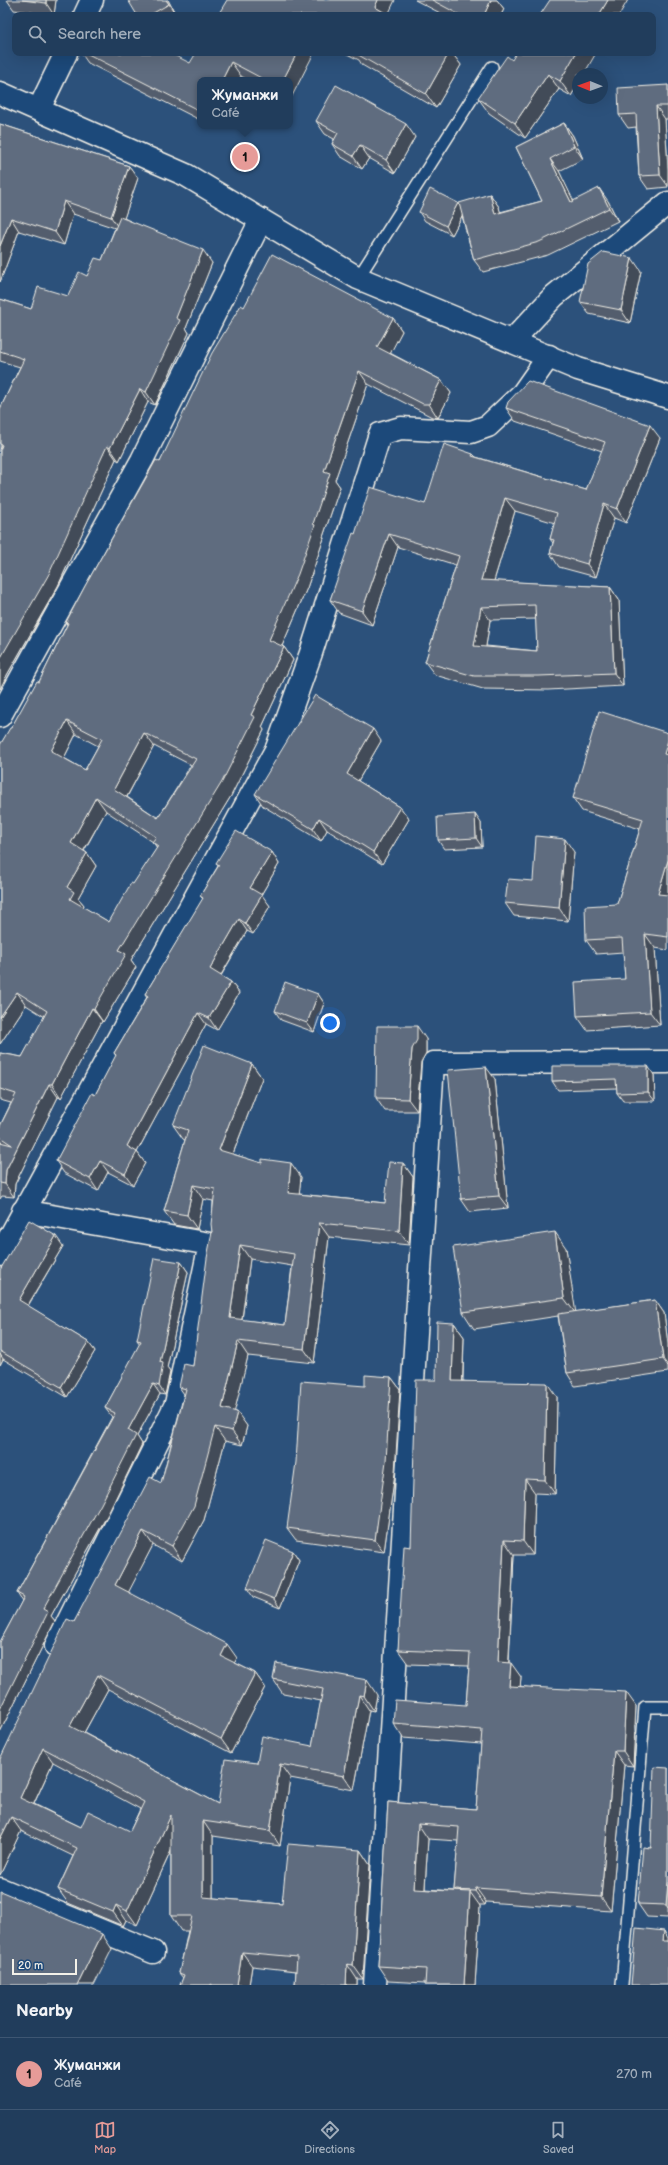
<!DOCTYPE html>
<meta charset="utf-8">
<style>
:root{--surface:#213d5c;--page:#2d4865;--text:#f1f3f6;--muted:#a2aebb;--line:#3e5672;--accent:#e69b98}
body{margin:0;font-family:"Balsamiq Sans",sans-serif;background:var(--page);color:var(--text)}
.compass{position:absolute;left:572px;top:68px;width:36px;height:36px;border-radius:50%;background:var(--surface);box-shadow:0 4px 16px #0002;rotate:271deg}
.scale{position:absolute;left:12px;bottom:10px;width:65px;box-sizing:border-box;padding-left:4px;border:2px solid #f4f1e8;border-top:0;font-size:11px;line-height:14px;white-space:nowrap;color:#f4f1e8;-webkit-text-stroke:3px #1f4a7a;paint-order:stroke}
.you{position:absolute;left:330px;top:1023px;width:14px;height:14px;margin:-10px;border:3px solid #fff;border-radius:50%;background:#1a73e8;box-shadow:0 0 0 6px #1a73e833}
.badge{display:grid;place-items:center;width:26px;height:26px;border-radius:50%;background:var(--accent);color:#111;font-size:13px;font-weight:700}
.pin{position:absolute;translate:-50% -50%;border:2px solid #fff;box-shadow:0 1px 4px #0006}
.popup{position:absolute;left:197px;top:77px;width:96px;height:52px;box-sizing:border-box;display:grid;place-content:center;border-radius:8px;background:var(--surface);filter:drop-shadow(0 1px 3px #0005);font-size:13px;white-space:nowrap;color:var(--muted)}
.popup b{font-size:15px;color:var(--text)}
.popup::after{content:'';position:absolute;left:50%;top:100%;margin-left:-8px;border:8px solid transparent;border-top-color:var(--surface)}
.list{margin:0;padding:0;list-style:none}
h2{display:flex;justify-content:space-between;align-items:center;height:52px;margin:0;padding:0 16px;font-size:17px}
h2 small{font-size:13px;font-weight:400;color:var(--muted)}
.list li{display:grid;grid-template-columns:26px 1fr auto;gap:12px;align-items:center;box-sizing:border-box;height:72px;padding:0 16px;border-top:1px solid var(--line)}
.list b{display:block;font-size:15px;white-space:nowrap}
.list p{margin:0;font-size:13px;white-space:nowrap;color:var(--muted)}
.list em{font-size:13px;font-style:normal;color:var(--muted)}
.icon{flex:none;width:22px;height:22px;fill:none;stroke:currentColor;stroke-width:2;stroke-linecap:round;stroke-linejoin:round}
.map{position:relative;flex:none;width:668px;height:1985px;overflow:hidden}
.search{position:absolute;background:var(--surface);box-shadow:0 4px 16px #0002;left:12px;right:12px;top:12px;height:44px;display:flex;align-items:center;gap:10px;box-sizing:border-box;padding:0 14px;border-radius:8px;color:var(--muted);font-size:15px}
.sheet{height:124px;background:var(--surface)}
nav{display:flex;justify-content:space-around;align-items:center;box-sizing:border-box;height:56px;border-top:1px solid var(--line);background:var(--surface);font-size:11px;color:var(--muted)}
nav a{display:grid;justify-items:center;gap:2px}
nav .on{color:var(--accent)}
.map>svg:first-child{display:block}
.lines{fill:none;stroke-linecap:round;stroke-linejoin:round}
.service-casing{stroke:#f4f1e8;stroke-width:14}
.minor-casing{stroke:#f4f1e8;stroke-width:25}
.primary-casing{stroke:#f4f1e8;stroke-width:25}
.service{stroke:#1f4a7a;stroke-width:11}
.minor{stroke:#1f4a7a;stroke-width:22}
.primary{stroke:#1f4a7a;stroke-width:22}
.wall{fill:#525d6d;stroke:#f4f1e8;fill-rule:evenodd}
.shaded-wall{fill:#424c59;stroke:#f4f1e8}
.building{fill:#5f6c7f;stroke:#f4f1e8;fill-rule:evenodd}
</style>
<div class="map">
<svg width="668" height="1985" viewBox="0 0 668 1985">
<rect width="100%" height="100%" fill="#2c517b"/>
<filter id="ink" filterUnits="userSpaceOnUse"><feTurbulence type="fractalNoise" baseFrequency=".025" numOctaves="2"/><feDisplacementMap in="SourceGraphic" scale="8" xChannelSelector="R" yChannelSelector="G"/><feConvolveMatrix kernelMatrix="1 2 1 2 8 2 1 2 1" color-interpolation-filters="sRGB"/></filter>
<g filter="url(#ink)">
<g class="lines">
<defs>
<g id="service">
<path d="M358 278 492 67"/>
<path d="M622 1985 645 1707H668"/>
</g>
<g id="minor">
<path d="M85 15 92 0"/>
<path d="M39 109 66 53"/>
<path d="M512 341 554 296 668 203"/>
<path d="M0 716 142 460 261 220"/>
<path d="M23 1211 210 1244 176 1404 56 1646"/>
<path d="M0 1255 277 748 311 653 380 434 401 428 471 432 488 426 523 393 549 356"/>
<path d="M0 1889 153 1952"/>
<path d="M375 1985 433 1063 668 1062"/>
</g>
<path id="primary" d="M0 93 186 175 358 278 578 369 668 397"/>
</defs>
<use href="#service" class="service-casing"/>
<use href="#minor" class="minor-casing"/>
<use href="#primary" class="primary-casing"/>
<use href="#service" class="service"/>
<use href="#minor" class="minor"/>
<use href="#primary" class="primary"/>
</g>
<g class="wall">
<path d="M7 0H56L54 15 14 10Z"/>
<path d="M168 0 176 15H137Z"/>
<path d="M415 0H497L504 9 501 15H444Z"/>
<path d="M81 53H86L190 63 314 53 290 80H248L241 76 239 80H200V120L88 63Z"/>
<path d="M345 53H452L461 65 436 108 362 65 359 60Z"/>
<path d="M512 60 578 74V84L571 96 559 89 525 138 489 113 478 98Z"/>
<path d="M668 85V119H665L668 169V187L648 189 639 176 636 127 628 128 619 115Z"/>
<path d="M316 121 415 137 395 173 369 158 362 169 340 156 332 144 334 139 325 134Z"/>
<path d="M564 123 573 136 583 159 559 171 573 201H608L618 221 548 255 483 272 474 260 462 216 452 235 425 221 419 212 459 205 490 194 499 207 500 212 542 201 516 147Z"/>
<path d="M0 124 129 166 138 178 124 218 212 263 186 328 189 333 155 405 148 402 119 461 116 459 58 586 7 675 0 689V409L20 367 0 361V299L31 309 68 296 102 260 115 228 73 214 64 245 19 231 0 282Z"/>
<path d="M641 271 630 323 589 314 580 302Z"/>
<path d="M244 307 393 318 402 331 390 353 441 380 451 393 438 418 432 417 368 384 335 480 340 487 323 537 324 538 307 588 282 646 284 647 293 660 262 727 264 730 231 796 131 960 136 967 103 1022 102 1021 61 1098 58 1097 15 1184 14 1197 2 1196 0 1199V1142H1L0 1141V1126L11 1103 0 1100V1053L22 1057 45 1017 26 1005 0 1044V745L11 728 39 682 67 625 66 622 160 462ZM76 734 98 746 85 770 64 758ZM154 746 191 765 158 818 127 797ZM106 811 153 842 157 848 109 922 83 907 84 905 78 898 96 866 87 853 84 851Z"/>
<path d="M506 408 660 438 626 523 614 518 596 577 559 567 550 553 553 543 550 539 555 523 515 511 494 581 610 587 619 600 623 686 548 690 483 689 435 675 425 662 456 565 398 547 372 625 339 613 330 600 355 534 425 504 473 454 476 457 586 490 602 451 515 421ZM536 619 537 651 486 646 490 620Z"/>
<path d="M668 733V950L655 948 660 1025 587 1030 577 1016 625 979 623 952 596 954 586 940 617 904 640 829 582 811 573 798Z"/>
<path d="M381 741 358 781 400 807 409 819 382 864 327 830 321 841 263 806 255 794Z"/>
<path d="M481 823 482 847 444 849 438 840Z"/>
<path d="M272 852 279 864 261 895 270 906 253 934 247 931 221 976 231 982 239 993 217 1030 206 1024 137 1152 145 1163 133 1185 108 1172 98 1191 64 1173 56 1161 95 1095 116 1056 114 1053 147 997 145 994 203 899 200 896 218 866 216 863Z"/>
<path d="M574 852 568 921 514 916 505 903 533 881Z"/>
<path d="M318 994 324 1003 314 1032 281 1020 275 1011Z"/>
<path d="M426 1039V1053L421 1062 417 1111H385L376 1098Z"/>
<path d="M252 1064 262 1078 233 1154 301 1177 299 1194 385 1203 403 1163 413 1177 409 1245 329 1237 314 1363 248 1356 234 1411 247 1426 242 1445 225 1441 204 1520 182 1561 153 1545 128 1592 237 1658 235 1663 255 1673 265 1687 231 1753 108 1689 84 1733 218 1804 257 1763 312 1746 321 1701 283 1694 273 1679 377 1695 374 1711 369 1710 354 1790 290 1778 280 1846 213 1836V1898L282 1904 360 1850 370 1865 363 1979H357V1985H295L296 1971 252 1966 249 1985H180L183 1978 179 1973 188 1931H181L171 1916V1851L137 1925 126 1920 123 1926 68 1903 58 1889 73 1856 21 1831 0 1875V1759L74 1622 161 1483 184 1394 179 1387 193 1366 212 1232 213 1201 203 1199 197 1229 174 1225 164 1211 185 1140 183 1139 173 1125ZM250 1259 292 1266 285 1325 242 1320ZM53 1762 140 1809 130 1831 81 1827 34 1804Z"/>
<path d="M654 1075 655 1101H623L617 1093V1088L558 1090 552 1081Z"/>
<path d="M495 1079 508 1208 470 1212 461 1199Z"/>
<path d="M63 1246 28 1306 88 1342 95 1351 67 1397 3 1359 0 1365V1270Z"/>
<path d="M566 1248 575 1312 655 1300 664 1313 668 1344V1372L575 1386 567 1373 558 1316 474 1329 463 1312Z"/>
<path d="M181 1262 188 1272 167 1368 170 1372 165 1395 160 1394 137 1436 142 1444 108 1514 51 1616 55 1621 0 1732V1642L22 1601 17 1593 112 1417 105 1408 140 1344 137 1340Z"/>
<path d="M454 1323 464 1337 463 1381 557 1397 555 1494 535 1493 533 1555H514L509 1663 521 1677 520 1686 636 1706 633 1766 624 1765 611 1911 486 1902 485 1905H479L480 1906 475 1985H425V1983L388 1981 378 1966 388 1802 476 1809 481 1744 403 1738 393 1723 466 1705 469 1666 408 1664 398 1650 411 1547 436 1380ZM428 1839 458 1841 454 1890 456 1891 425 1889Z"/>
<path d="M391 1377 400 1389 395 1473 384 1552 296 1540 287 1528 365 1386Z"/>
<path d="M293 1551 299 1560 280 1608 253 1597 247 1588Z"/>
<path d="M668 1768V1918L647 1917 638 1904Z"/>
</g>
<g class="shaded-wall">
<path d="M46 0H56L54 15 46 3Z"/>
<path d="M166 0H168L176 15 169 4Z"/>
<path d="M378 0H395L388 15 375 7Z"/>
<path d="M491 0H497L504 9 501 15H484Z"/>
<path d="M608 0H628L619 15H599Z"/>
<path d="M297 53H314L290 100V80H283Z"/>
<path d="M449 53H452L461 65 436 108 426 94Z"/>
<path d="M576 53H596L584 74H578V84L571 96 560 81Z"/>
<path d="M231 62 241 76 239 80H222Z"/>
<path d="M548 74 559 89 525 138 515 123Z"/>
<path d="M656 106 665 119 668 169V186L660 175Z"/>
<path d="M564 123 573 136 583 159 574 146Z"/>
<path d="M406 124 415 137 395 173 386 160Z"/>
<path d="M360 145 369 158 362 169 353 156Z"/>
<path d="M550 159 559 171 580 214 571 202Z"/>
<path d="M129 166 138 178 120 230 111 217Z"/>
<path d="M599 188 608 201 618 221 609 208Z"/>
<path d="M490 194 499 207 504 226 495 214Z"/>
<path d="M64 201 73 214 64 245 55 232Z"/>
<path d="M458 203 464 212 452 235 446 226Z"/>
<path d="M11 218 19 231 0 282V246Z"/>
<path d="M203 250 212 263 186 328 189 333 155 405 146 392Z"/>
<path d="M632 258 641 271 630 323 621 310Z"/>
<path d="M393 318 402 331 387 360 377 347Z"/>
<path d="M359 371 368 384 335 480 340 487 323 537 324 538 307 588 279 653 269 640 313 524 324 471Z"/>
<path d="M441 380 451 393 438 418 429 404Z"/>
<path d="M140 389 148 402 119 461 110 448Z"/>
<path d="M650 425 660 438 626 523 617 509Z"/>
<path d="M107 446 116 459 58 586 7 675 0 689V659Z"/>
<path d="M505 498 515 511 490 594 481 580Z"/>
<path d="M604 504 614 518 596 577 587 564Z"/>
<path d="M389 534 398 547 372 625 362 611Z"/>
<path d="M610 587 619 600 623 686 614 673Z"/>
<path d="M481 607 490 620 484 659 474 646Z"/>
<path d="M284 647 293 660 262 727 264 730 231 796 131 960 136 967 103 1022 94 1009 119 950 251 715Z"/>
<path d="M67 721 76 734 61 764 51 751Z"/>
<path d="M373 729 381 741 355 786 347 774Z"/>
<path d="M144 733 154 746 124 802 114 789Z"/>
<path d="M668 740V760L664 754Z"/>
<path d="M96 797 106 811 80 857 71 843Z"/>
<path d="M400 807 409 819 382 864 373 852Z"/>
<path d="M475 814 481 823 482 847 476 838Z"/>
<path d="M319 818 327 830 321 841 313 829Z"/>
<path d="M565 839 574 852 568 921 559 908Z"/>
<path d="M272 852 279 864 258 900 250 888Z"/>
<path d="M87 853 96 866 78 898 84 905 79 913 70 899 67 887Z"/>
<path d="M668 860V906L658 894Z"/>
<path d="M262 895 270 906 253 934 245 923Z"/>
<path d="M239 919 247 931 218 980 210 969Z"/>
<path d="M645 934 655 948 660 1025 650 1012Z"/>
<path d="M231 982 239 993 217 1030 209 1018Z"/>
<path d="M17 992 26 1005 0 1044V1017Z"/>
<path d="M318 994 324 1003 314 1032 307 1023Z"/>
<path d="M92 1008 102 1021 61 1098 52 1084Z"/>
<path d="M198 1013 206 1024 137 1152 145 1163 133 1185 125 1174 127 1146Z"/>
<path d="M417 1026 426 1039V1053L421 1062 417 1111 408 1099 412 1049Z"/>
<path d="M252 1064 262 1078 229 1164 219 1150Z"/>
<path d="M648 1066 654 1075 655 1101 648 1092Z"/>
<path d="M486 1067 495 1079 508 1208 499 1196Z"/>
<path d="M49 1084 58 1097 15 1184 14 1197 5 1184 6 1170Z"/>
<path d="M100 1161 108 1172 98 1191 90 1179Z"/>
<path d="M291 1163 301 1177 298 1207 288 1193Z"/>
<path d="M403 1163 413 1177 409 1245 399 1231Z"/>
<path d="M193 1185 203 1199 197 1229 187 1215Z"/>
<path d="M319 1223 329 1237 314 1363 304 1349Z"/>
<path d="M555 1232 566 1248 576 1314 564 1298Z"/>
<path d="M56 1236 63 1246 25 1310 19 1300Z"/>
<path d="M240 1245 250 1259 240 1333 230 1318Z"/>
<path d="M181 1262 188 1272 167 1368 170 1372 165 1395 159 1386 160 1362Z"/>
<path d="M655 1300 664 1313 668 1344V1366L663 1359Z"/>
<path d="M454 1323 464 1337 462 1395 452 1381Z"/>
<path d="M238 1341 248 1356 232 1422 222 1408Z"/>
<path d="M88 1342 95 1351 67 1397 61 1387Z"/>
<path d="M0 1354 3 1359 0 1365Z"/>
<path d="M391 1377 400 1389 395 1473 384 1552 375 1540Z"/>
<path d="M547 1383 557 1397 555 1494 545 1480Z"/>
<path d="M153 1384 160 1394 137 1436 142 1444 108 1514 51 1616 55 1621 0 1732V1709L43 1609 128 1430Z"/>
<path d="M237 1412 247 1426 242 1445 232 1431Z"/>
<path d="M215 1427 225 1441 204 1520 182 1561 172 1546Z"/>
<path d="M525 1479 535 1493 533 1555 523 1541Z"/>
<path d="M143 1531 153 1545 125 1599 115 1585Z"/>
<path d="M504 1540 514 1555 508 1676 498 1662Z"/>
<path d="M293 1551 299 1560 280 1608 274 1599Z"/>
<path d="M227 1644 237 1658 231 1670 221 1656Z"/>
<path d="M511 1663 521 1677 519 1700 509 1686Z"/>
<path d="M255 1673 265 1687 231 1753 221 1739Z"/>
<path d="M98 1675 108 1689 80 1740 70 1726Z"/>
<path d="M367 1680 377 1695 374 1711 364 1696Z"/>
<path d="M626 1692 636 1706 633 1766 623 1751Z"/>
<path d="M359 1695 369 1710 354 1790 344 1776Z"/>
<path d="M43 1748 53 1762 30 1812 20 1798Z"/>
<path d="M614 1751 624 1765 611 1911 601 1897Z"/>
<path d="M280 1764 290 1778 280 1846 270 1831Z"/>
<path d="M171 1815 181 1829 137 1925 127 1911Z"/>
<path d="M11 1817 21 1831 0 1875V1839Z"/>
<path d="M203 1821 213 1836V1911L203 1897Z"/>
<path d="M418 1824 428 1839 424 1903 414 1889Z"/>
<path d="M360 1850 370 1865 363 1979 353 1965Z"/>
<path d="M668 1882V1908L666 1905Z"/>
<path d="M476 1888 486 1902 485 1905 475 1891Z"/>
<path d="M470 1892 480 1906 475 1985H464Z"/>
<path d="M116 1905 126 1920 123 1926 113 1912Z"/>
<path d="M664 1931 668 1938V1948L663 1941Z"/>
<path d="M102 1934 112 1949 94 1985H77Z"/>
<path d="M242 1952 252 1966 249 1985H237Z"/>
<path d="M347 1964 357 1979V1985H346Z"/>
</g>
<g class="building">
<path d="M22 0H46V3Z"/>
<path d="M128 0H166L169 4 150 15H137Z"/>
<path d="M227 0H378L375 7 389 15H218Z"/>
<path d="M432 0H491L484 15H460Z"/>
<path d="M550 0H608L599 15H540Z"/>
<path d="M86 53H170L190 63 196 53H297L283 80H265L231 62 222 80H200V111Z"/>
<path d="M355 53H449L426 94Z"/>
<path d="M516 53H576L560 81 548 74 515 123 478 98 507 56 512 60Z"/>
<path d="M336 85 406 124 386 160 360 145 353 156 332 144 338 133 316 121Z"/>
<path d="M668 85V106H656L660 175 639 176 636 114 619 115 618 88Z"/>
<path d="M564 123 574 146 550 159 571 202 599 188 609 208 539 242 474 260 459 203 490 194 495 214 542 201 516 147Z"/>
<path d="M0 124 129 166 111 217 64 201 55 232 11 218 0 246Z"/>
<path d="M430 189 458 203 446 226 419 212Z"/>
<path d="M120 217 203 250 176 318 180 320 146 392 140 389 110 448 107 446 49 574 0 659V450L2 445 0 444V409L24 359 0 351V299L31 309 38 287 68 296 79 272 87 276 95 258 102 260Z"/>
<path d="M603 252 632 258 621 310 580 302 588 264Z"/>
<path d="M272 254 393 318 377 347 441 380 429 404H423L359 371 324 471 330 473 313 524 315 525 298 574 269 640 284 647 251 715 255 717 222 782 119 950 126 954 94 1009 92 1008 52 1084H49L6 1170 5 1184 0 1183V1142L12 1145 0 1137V1126L16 1094 0 1089V1053L22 1057 47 1011 17 992 0 1017V745L10 728H11L37 681 39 682 68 623 66 622 85 586 156 460 160 462 212 353 241 305 244 307ZM67 721 102 739 85 770 51 751ZM144 733 196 759 158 818 114 789ZM96 797 156 837 152 842 158 846 133 884 131 883 109 922 70 899 74 892 67 887 87 853 71 843Z"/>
<path d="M528 381 650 425 617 509 604 504 587 564 550 553 554 540 550 539 557 513 505 498 481 580 610 587 614 673 539 676H474L425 662 459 556 389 534 362 611 330 600 353 533 355 534 370 487 425 504 444 444 473 454 472 456 586 490 605 442 506 408 508 402ZM535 605 537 651 474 646 481 607Z"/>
<path d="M315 695 373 729 347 774 400 807 373 852 319 818 313 829 255 794Z"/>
<path d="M599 711 668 733V740L664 754 668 755V860L658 894 668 895V937L645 934 650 1012 577 1016 575 982 625 979 622 938 586 940 585 906 617 904 643 819 573 798Z"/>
<path d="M475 814 476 838 438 840 437 817Z"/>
<path d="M236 831 272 852 250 888 262 895 245 923 239 919 210 969 231 982 209 1018 198 1013 127 1146 137 1152 125 1174 100 1161 90 1179 56 1161 92 1093 95 1095 116 1055 114 1053 148 996 145 994 203 898 200 896 219 865 216 863Z"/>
<path d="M536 836 565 839 559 908 505 903 508 879 533 881Z"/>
<path d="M285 982 318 994 307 1023 275 1011Z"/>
<path d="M377 1026H417V1040L412 1049 408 1099 376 1098Z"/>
<path d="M204 1045 252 1064 219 1150 262 1163V1159L291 1163 288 1193 385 1203 389 1162 403 1163 399 1231 319 1223 304 1349 238 1341 222 1408 237 1412 232 1431 215 1427 194 1506 172 1546 143 1531 115 1585 227 1644 221 1656 255 1673 221 1739 98 1675 70 1726 218 1804 225 1759 257 1763 262 1736 312 1746 323 1689 273 1679 276 1663 367 1680 364 1696 359 1695 344 1776 280 1764 270 1831 203 1821V1897L282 1904 288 1844 360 1850 353 1965 347 1964 346 1985H295L297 1957 242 1952 237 1985H213L211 1984V1985H180L184 1975 179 1973 192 1916H171V1815L127 1911 116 1905 113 1912 58 1889 77 1848 11 1817 0 1839V1759L67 1619 74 1622 150 1477 161 1483 186 1389 179 1387 184 1364 193 1366 207 1258 212 1232 211 1224 215 1189 193 1185 187 1215 164 1211 188 1130 173 1125ZM240 1245 294 1254 285 1325 230 1318ZM43 1748 144 1802 130 1831 88 1811 81 1827 20 1798Z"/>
<path d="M552 1066H648V1092L617 1093 616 1079 552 1081Z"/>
<path d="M486 1067 499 1196 461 1199 448 1070Z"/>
<path d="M29 1220 56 1236 19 1300 88 1342 61 1387 0 1351V1280L1 1279H0V1270Z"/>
<path d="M555 1232 564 1298 463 1312 453 1247Z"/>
<path d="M154 1258 181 1262 160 1362 163 1363 159 1386 153 1384 128 1430 136 1435 101 1504 43 1609 48 1612 0 1709V1642L24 1597 17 1593 115 1413 105 1408 141 1341 137 1340Z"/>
<path d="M655 1300 663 1359 567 1373 558 1314Z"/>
<path d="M437 1322 454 1323 452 1381 547 1383 545 1480 525 1479 523 1541 504 1540 498 1662 511 1663 509 1686 626 1692 623 1751H614L601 1897 476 1888 475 1891 454 1890 459 1827 418 1824 414 1889 470 1892 464 1985H425L426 1969 378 1966 388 1802 476 1809 482 1730 393 1723 395 1700 466 1705 470 1653 398 1650 404 1546 411 1547 416 1380H436Z"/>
<path d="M365 1375 391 1377 386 1461 375 1540 287 1528 296 1462 301 1381 365 1386Z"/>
<path d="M266 1540 293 1551 274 1599 247 1588Z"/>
<path d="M654 1767 668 1768V1882L666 1905 638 1904 643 1847 651 1848Z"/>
<path d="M0 1891 102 1934 77 1985H0Z"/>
<path d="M636 1928 664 1931 663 1941H668V1985H631Z"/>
</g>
</g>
</svg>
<svg class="compass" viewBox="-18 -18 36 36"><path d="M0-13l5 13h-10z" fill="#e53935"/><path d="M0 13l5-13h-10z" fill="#a2aebb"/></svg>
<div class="scale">20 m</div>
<div class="you"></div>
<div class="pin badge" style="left:245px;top:157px">1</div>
<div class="popup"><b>Жуманжи</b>Café</div>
<div class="search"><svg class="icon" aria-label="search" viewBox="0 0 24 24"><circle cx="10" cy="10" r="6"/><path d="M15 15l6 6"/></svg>Search here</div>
</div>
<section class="sheet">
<h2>Nearby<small></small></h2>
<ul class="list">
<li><span class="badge">1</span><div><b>Жуманжи</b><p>Café</p></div><em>270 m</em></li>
</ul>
</section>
<nav>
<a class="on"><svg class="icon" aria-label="map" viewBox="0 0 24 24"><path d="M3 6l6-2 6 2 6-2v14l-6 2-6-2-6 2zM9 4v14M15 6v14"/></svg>Map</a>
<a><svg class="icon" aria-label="directions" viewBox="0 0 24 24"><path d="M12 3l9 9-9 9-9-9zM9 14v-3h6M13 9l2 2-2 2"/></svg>Directions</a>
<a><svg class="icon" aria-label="saved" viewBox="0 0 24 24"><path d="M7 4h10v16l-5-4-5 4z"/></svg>Saved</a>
</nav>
